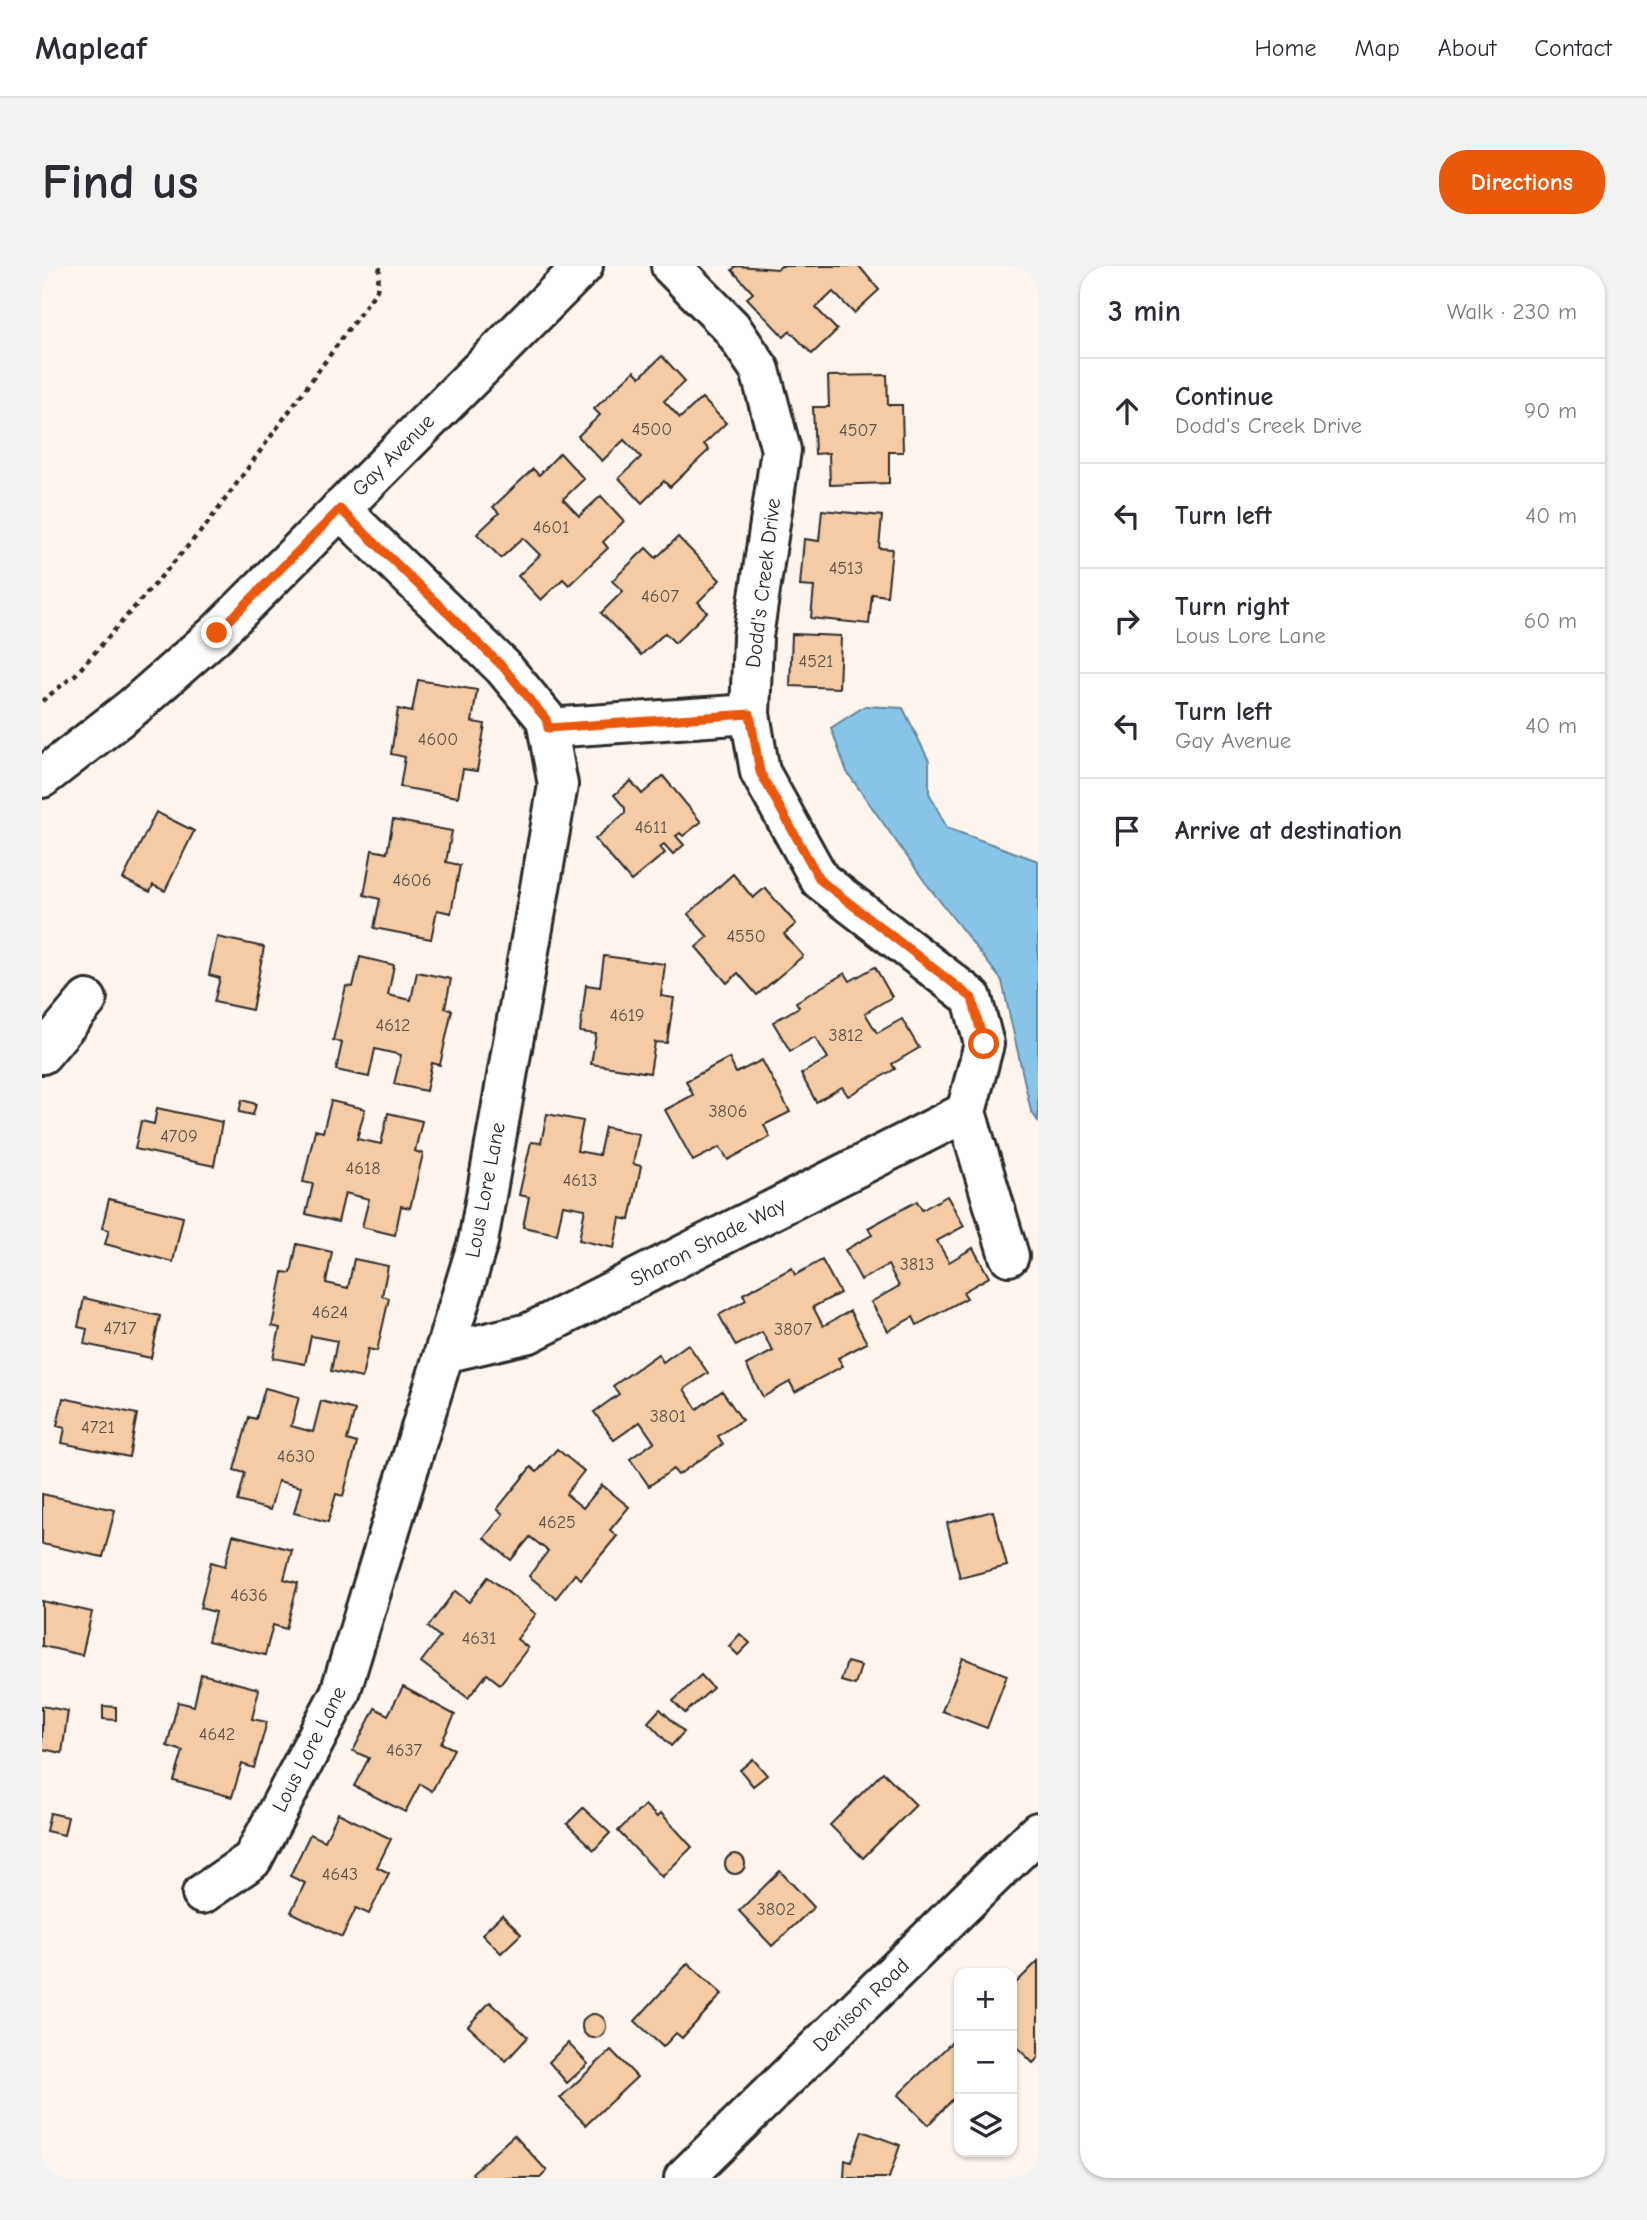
<!DOCTYPE html>
<meta charset="utf-8">
<style>
:root{--surface:#fff;--page:#f2f2f3;--text:#2b2b33;--muted:#7c7c81;--line:#e1e1e2;--accent:#ea580c}
body{margin:0;font-family:"Comic Neue",sans-serif;background:var(--page);color:var(--text)}
.controls{position:absolute;right:21px;bottom:21px;display:grid;overflow:hidden;border-radius:14px;box-shadow:0 2px 5px #0004}
.controls button{width:63px;height:63px;display:grid;place-items:center;padding:0;border:0;border-bottom:2px solid var(--line);background:var(--surface);color:var(--text);font:35px sans-serif}
.stop{position:absolute;width:21px;height:21px;margin:-16px;border:5px solid #ea580c;border-radius:50%;background:#fff}
.stop.end{background:#ea580c;border-color:#fff;box-shadow:0 2px 7px #0008}
.list{margin:0;padding:0;list-style:none}
h2{display:flex;justify-content:space-between;align-items:center;height:91px;margin:0;padding:0 28px;font-size:30px}
h2 small{font-size:23px;font-weight:400;color:var(--muted)}
.list li{display:grid;grid-template-columns:46px 1fr auto;gap:21px;align-items:center;box-sizing:border-box;height:105px;padding:0 28px;border-top:2px solid var(--line)}
.list b{display:block;font-size:26px;white-space:nowrap}
.list p{margin:0;font-size:23px;white-space:nowrap;color:var(--muted)}
.list em{font-size:23px;font-style:normal;color:var(--muted)}
.icon{flex:none;width:38px;height:38px;fill:none;stroke:currentColor;stroke-width:2;stroke-linecap:round;stroke-linejoin:round}
.map{position:relative;flex:none;width:996px;height:1912px;overflow:hidden;border-radius:28px}
header{display:flex;align-items:center;gap:42px;box-sizing:border-box;height:98px;padding:0 35px;background:var(--surface);border-bottom:2px solid var(--line)}
header strong{font-size:33px}
nav{display:flex;gap:38px;margin-inline-start:auto;font-size:24px}
.intro{display:flex;align-items:center;justify-content:space-between;box-sizing:border-box;height:168px;padding:0 42px}
h1{margin:0;font-size:49px}
.button{padding:18px 32px;border-radius:28px;background:var(--accent);color:#fff;font-size:24px;font-weight:700}
main{display:flex;gap:42px;padding:0 42px}
aside{flex:1;background:var(--surface);border-radius:28px;box-shadow:0 2px 5px #0004}
.map>svg:first-child{display:block}
.water{fill:#88c4e8;stroke:#63879c;stroke-width:2}
.building{fill:#f4cba4;stroke:#2b2b2b;stroke-width:2}
.lines{fill:none;stroke-linecap:round;stroke-linejoin:round}
.minor-casing{stroke:#2b2b2b;stroke-width:44}
.path{stroke:#2b2b2b;stroke-width:4.5;stroke-dasharray:5 5;stroke-linecap:butt}
.minor{stroke:#fff;stroke-width:38}
.route{stroke:#ea580c;stroke-width:9}
.labels{text-anchor:middle;dominant-baseline:central;stroke-width:5;stroke-linejoin:round;paint-order:stroke}
.number-label{font-size:18px;fill:#5d5349}
.street-label{font-size:21px;fill:#2b2b2b;stroke:#fff}
</style>
<header>
<strong>Mapleaf</strong>
<nav><a>Home</a><a>Map</a><a>About</a><a>Contact</a></nav>
</header>
<div class="intro"><h1>Find us</h1><a class="button">Directions</a></div>
<main>
<div class="map">
<svg width="996" height="1912" viewBox="0 0 996 1912">
<rect width="100%" height="100%" fill="#fdf5ed"/>
<filter id="ink" filterUnits="userSpaceOnUse"><feTurbulence type="fractalNoise" baseFrequency=".0143" numOctaves="2"/><feDisplacementMap in="SourceGraphic" scale="14" xChannelSelector="R" yChannelSelector="G"/><feConvolveMatrix kernelMatrix="1 2 1 2 8 2 1 2 1" color-interpolation-filters="sRGB"/></filter>
<g filter="url(#ink)">
<path class="water" d="M823 440 861 442 887 495V527L905 562 996 595V855L989 845 960 715 883 616 805 506 789 462Z"/>
<g class="building">
<path d="M694 0 736 3 739 0H817L837 24 812 47 791 26 774 42 795 64 770 88 748 65 742 71 705 32 711 27 690 4Z"/>
<path d="M620 90 643 115 622 135 638 152 660 132 684 157 662 178 667 184 628 221 622 215 600 237 577 212 599 191 582 174 560 195 536 170 558 149 552 143 592 105 598 111Z"/>
<path d="M845 109 846 139H860L861 186H847V217L788 219 787 187 773 188 771 141H787L786 110Z"/>
<path d="M518 187 542 213 521 233 537 250 559 230 582 255 561 276 566 282 527 319 521 313 499 334 476 310 498 289 481 272 459 292 435 268 457 247 451 241 491 203 497 209Z"/>
<path d="M780 244 840 250 837 282 850 283 845 330 830 328 827 358 769 352 772 321 758 320 762 273 777 275Z"/>
<path d="M636 271 678 314 656 336 665 346 633 377 623 367 599 389 559 347 581 325 570 315 604 282 614 292Z"/>
<path d="M750 368 799 370 797 422 748 420Z"/>
<path d="M376 414 435 424 430 456 443 458 435 505 421 503 416 531 358 521 363 491 349 488 356 443 370 446Z"/>
<path d="M621 510 659 556 641 570 638 567 634 570 642 579 631 588 622 578 618 581 623 587 589 615 553 573 583 547V542L572 529 589 515 600 528Z"/>
<path d="M114 546 152 565 123 625 111 619 108 626 81 613Z"/>
<path d="M351 554 410 565 404 596 418 599 409 647 395 644 389 673 332 662 338 633 322 629 330 584 345 587Z"/>
<path d="M691 608 711 632 723 622 754 658 742 668 761 690 715 729 696 707 685 717 654 681 666 671 646 648Z"/>
<path d="M175 671 222 681 210 744 172 736 178 712 167 709Z"/>
<path d="M562 690 623 698 619 730 632 732 625 777 613 776 608 807 549 798 554 768 538 766 544 719 558 721Z"/>
<path d="M318 691 352 699 346 729 369 734 375 706 409 713 403 742 410 744 398 799 390 797 384 825 352 818 359 789 333 783 327 811 294 804 300 777 291 774 304 720 311 721Z"/>
<path d="M833 701 850 731 823 747 835 767 860 753 877 782 850 798 853 803 806 830 800 821 774 836 759 808 786 792 773 771 748 785 731 756 757 741 754 736 803 707 808 715Z"/>
<path d="M687 792 694 807 720 794 748 846 722 859 728 871 686 894 678 881 651 895 623 844 651 829 644 815Z"/>
<path d="M200 834 214 838 211 849 197 846Z"/>
<path d="M289 835 323 843 315 873 339 878 346 847 380 855 373 885 381 888 368 942 359 940 353 969 320 961 327 933 303 927 296 956 264 948 271 918 261 916 273 864 281 866Z"/>
<path d="M115 842 180 856 172 900 93 883 99 855 112 858Z"/>
<path d="M505 848 541 855 535 885 557 889 563 861 597 868 591 898 599 900 588 954 578 952 572 982 537 974 543 943 521 939 515 968 481 961 487 931 477 929 489 876 499 877Z"/>
<path d="M905 930 922 960 895 975 907 996 931 982 947 1011 921 1026 925 1032 875 1059 871 1051 846 1065 829 1036 857 1020 846 999 819 1014 803 984 830 969 826 962 875 935 880 944Z"/>
<path d="M67 933 141 951 131 996 63 978 67 964 60 962Z"/>
<path d="M255 978 290 986 284 1017 306 1022 312 993 346 1000 340 1030 347 1032 335 1085 326 1083 320 1112 289 1105 295 1075 269 1070 263 1098 231 1092 238 1062 230 1060 241 1006 249 1007Z"/>
<path d="M780 994 798 1027 771 1041 781 1060 808 1045 825 1077 796 1092 801 1100 753 1126 748 1116 721 1131 704 1099 731 1085 720 1066 694 1080 677 1049 704 1034 701 1028 750 1002 753 1009Z"/>
<path d="M42 1032 118 1050 109 1092 42 1078 45 1063 36 1061Z"/>
<path d="M646 1078 666 1107 642 1123 655 1143 680 1125 700 1154 676 1170 681 1178 636 1209 631 1203 607 1220 588 1193 612 1176 598 1156 572 1174 552 1146 577 1128 571 1120 616 1088 621 1096Z"/>
<path d="M223 1122 257 1131 249 1160 271 1166 279 1135 313 1144 305 1174 315 1177 301 1230 294 1228 286 1256 252 1247 259 1221 236 1215 228 1244 196 1235 203 1207 192 1204 207 1151 214 1153Z"/>
<path d="M21 1132 95 1148 87 1191 20 1177 23 1162 15 1160Z"/>
<path d="M515 1183 542 1205 524 1228 541 1242 560 1219 587 1241 568 1264 575 1270 539 1313 533 1308 514 1332 487 1310 506 1285 488 1271 469 1294 442 1272 461 1248 455 1243 489 1201 495 1206Z"/>
<path d="M0 1228 73 1244 61 1291 0 1278Z"/>
<path d="M951 1245 965 1300 918 1312 905 1257Z"/>
<path d="M191 1269 250 1284 242 1313 256 1317 244 1363 231 1359 223 1389 166 1375 173 1346 158 1342 169 1296 183 1300Z"/>
<path d="M446 1311 494 1348 475 1373 486 1382 458 1418 445 1408 426 1432 379 1396 398 1371 386 1361 413 1325 427 1336Z"/>
<path d="M0 1335 50 1346 40 1389 0 1380Z"/>
<path d="M698 1368 708 1377 696 1389 687 1380Z"/>
<path d="M921 1392 965 1409 945 1462 900 1445Z"/>
<path d="M805 1396 819 1400 813 1419 799 1415Z"/>
<path d="M159 1408 217 1423 210 1453 225 1456 212 1502 200 1498 190 1531 132 1515 141 1485 125 1480 136 1436 152 1440Z"/>
<path d="M659 1409 671 1422 643 1447 631 1435Z"/>
<path d="M361 1421 413 1449 399 1477 412 1483 390 1525 378 1518 363 1546 312 1520 327 1492 311 1485 333 1442 346 1449Z"/>
<path d="M0 1440 26 1445 20 1487 0 1483Z"/>
<path d="M61 1440 74 1441V1454L61 1453Z"/>
<path d="M618 1443 642 1466 629 1480 606 1456Z"/>
<path d="M711 1493 725 1509 711 1520 698 1504Z"/>
<path d="M841 1506 874 1539 821 1592 788 1559Z"/>
<path d="M603 1539 615 1551 619 1547 650 1581 620 1611 576 1565Z"/>
<path d="M541 1542 568 1567 552 1584 525 1558Z"/>
<path d="M8 1547 26 1551 22 1569 4 1565Z"/>
<path d="M296 1547 349 1573 335 1601 347 1607 327 1648 314 1642 300 1671 249 1646 263 1617 248 1610 268 1568 283 1575Z"/>
<circle cx="693" cy="1598" r="10"/>
<path d="M738 1605 772 1641 730 1680 697 1645Z"/>
<path d="M460 1649 479 1668 459 1687 440 1668Z"/>
<path d="M996 1695V1792L991 1797 970 1776V1721Z"/>
<path d="M646 1697 680 1728 640 1772 634 1767 621 1781 593 1755Z"/>
<path d="M448 1736 486 1771 464 1795 426 1760Z"/>
<circle cx="552" cy="1760" r="12"/>
<path d="M910 1776 917 1782V1827L886 1859 856 1829Z"/>
<path d="M526 1777 546 1798 525 1817 507 1796Z"/>
<path d="M569 1784 595 1811 544 1859 518 1832Z"/>
<path d="M820 1865 858 1879 847 1912H802L803 1894 809 1896Z"/>
<path d="M472 1869 505 1905 498 1912H434L430 1907Z"/>
</g>
<g class="lines">
<defs>
<g id="minor">
<path d="M629 0 689 61 718 104 739 184 711 371 708 448 718 506 778 614 930 732 942 778 924 846 967 990"/>
<path d="M506 462 708 448"/>
<path d="M0 512 91 441 175 367 541 0"/>
<path d="M0 788 45 734"/>
<path d="M402 1087 487 1067 924 846"/>
<path d="M160 1628 210 1594 298 1427 436 976 516 519 504 453 461 401 298 243"/>
<path d="M642 1912 996 1566"/>
</g>
</defs>
<use href="#minor" class="minor-casing"/>
<path class="path" d="M0 435 34 408 166 257 335 24 338 0"/>
<use href="#minor" class="minor"/>
</g>
</g>
<g class="lines" filter="url(#ink)">
<path class="route" d="M175 367 298 243 461 401 504 453 506 462 708 448 718 506 778 614 930 732 942 778"/>
</g>
<g class="labels">
<g class="number-label">
<text x="610" y="163">4500</text>
<text x="816" y="164">4507</text>
<text x="509" y="261">4601</text>
<text x="804" y="302">4513</text>
<text x="618" y="330">4607</text>
<text x="774" y="395">4521</text>
<text x="396" y="473">4600</text>
<text x="609" y="561">4611</text>
<text x="370" y="614">4606</text>
<text x="704" y="670">4550</text>
<text x="585" y="749">4619</text>
<text x="351" y="759">4612</text>
<text x="804" y="769">3812</text>
<text x="686" y="845">3806</text>
<text x="137" y="870">4709</text>
<text x="321" y="902">4618</text>
<text x="538" y="914">4613</text>
<text x="875" y="998">3813</text>
<text x="288" y="1046">4624</text>
<text x="78" y="1062">4717</text>
<text x="751" y="1063">3807</text>
<text x="626" y="1150">3801</text>
<text x="56" y="1161">4721</text>
<text x="254" y="1190">4630</text>
<text x="515" y="1256">4625</text>
<text x="207" y="1329">4636</text>
<text x="437" y="1372">4631</text>
<text x="175" y="1468">4642</text>
<text x="362" y="1484">4637</text>
<text x="298" y="1608">4643</text>
<text x="734" y="1643">3802</text>
</g>
<g class="street-label">
<text transform="translate(351 189) rotate(-45)">Gay Avenue</text>
<text transform="translate(721 317) rotate(-83)">Dodd's Creek Drive</text>
<text transform="translate(443 924) rotate(-79)">Lous Lore Lane</text>
<text transform="translate(666 976) rotate(-27)">Sharon Shade Way</text>
<text transform="translate(267 1483) rotate(-63)">Lous Lore Lane</text>
<text transform="translate(819 1739) rotate(-44)">Denison Road</text>
</g>
</g>
</svg>
<div class="controls">
<button>+</button>
<button>−</button>
<button><svg class="icon" aria-label="layers" viewBox="0 0 24 24"><path d="M12 4l9 5-9 5-9-5zM3 14l9 5 9-5"/></svg></button>
</div>
<div class="stop" style="left:942px;top:778px"></div>
<div class="stop end" style="left:175px;top:367px"></div>
</div>
<aside>
<h2>3 min<small>Walk · 230 m</small></h2>
<ul class="list">
<li><svg class="icon" aria-label="ahead" viewBox="0 0 24 24"><path d="M12 20V5M6 11l6-6 6 6"/></svg><div><b>Continue</b><p>Dodd's Creek Drive</p></div><em>90 m</em></li>
<li><svg class="icon" aria-label="left" viewBox="0 0 24 24"><path d="M17 20v-9H6M10 6l-5 5 5 5"/></svg><div><b>Turn left</b></div><em>40 m</em></li>
<li><svg class="icon" aria-label="right" viewBox="0 0 24 24"><path d="M7 20v-9h11M14 6l5 5-5 5"/></svg><div><b>Turn right</b><p>Lous Lore Lane</p></div><em>60 m</em></li>
<li><svg class="icon" aria-label="left" viewBox="0 0 24 24"><path d="M17 20v-9H6M10 6l-5 5 5 5"/></svg><div><b>Turn left</b><p>Gay Avenue</p></div><em>40 m</em></li>
<li><svg class="icon" aria-label="arrive" viewBox="0 0 24 24"><path d="M6 21V4h12l-3 4 3 4H6"/></svg><div><b>Arrive at destination</b></div></li>
</ul>
</aside>
</main>
